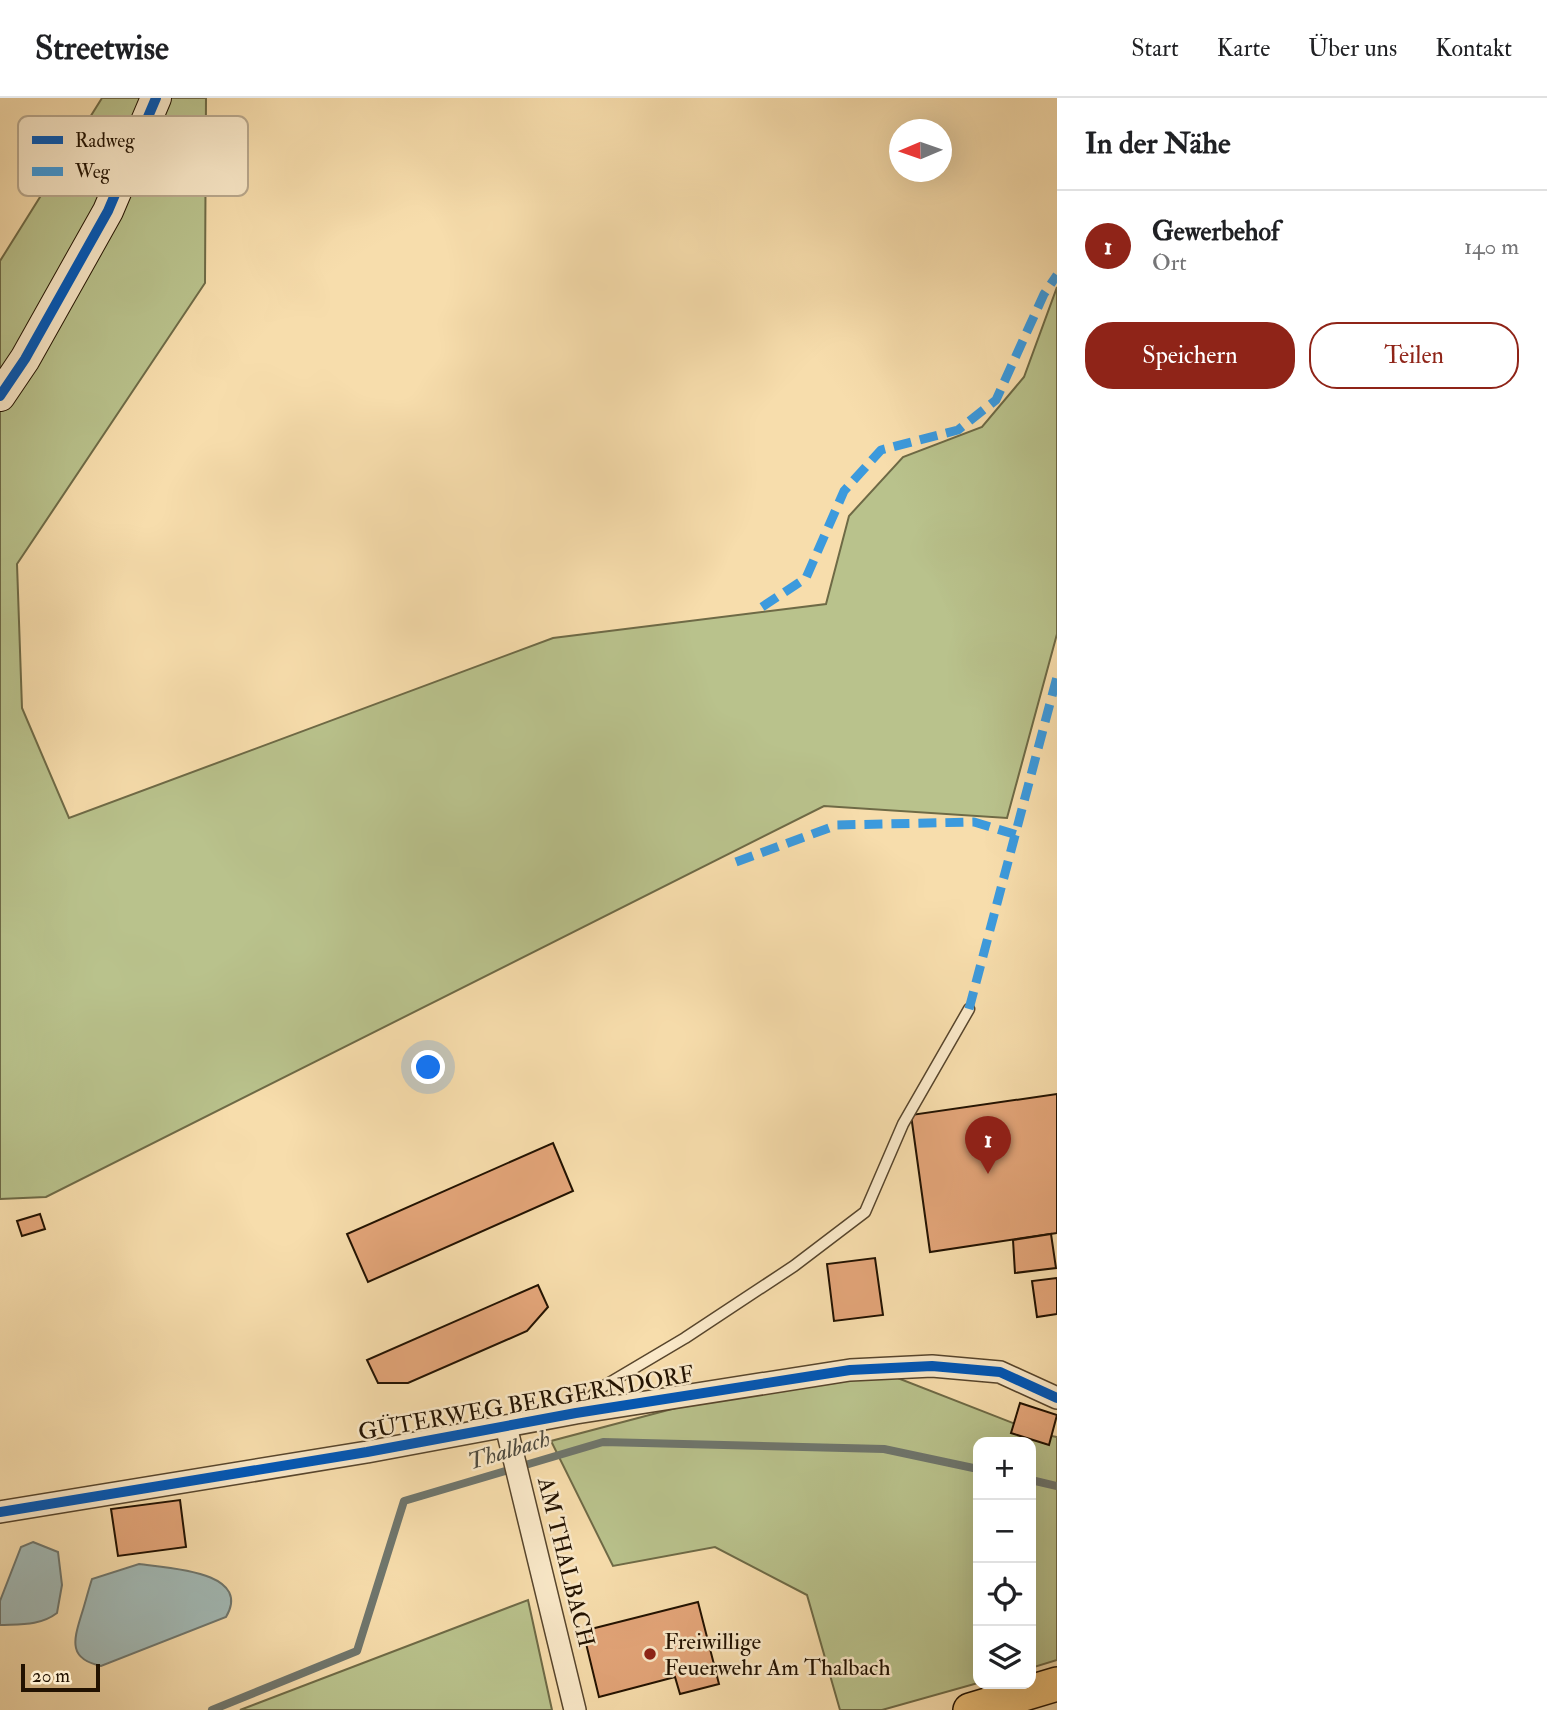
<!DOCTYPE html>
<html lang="de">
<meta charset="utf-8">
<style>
:root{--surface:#fff;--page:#f2f2f2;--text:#202124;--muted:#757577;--line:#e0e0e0;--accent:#8f2418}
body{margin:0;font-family:"IM FELL Double Pica",serif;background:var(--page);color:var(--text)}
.controls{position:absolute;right:21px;bottom:21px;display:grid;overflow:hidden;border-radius:14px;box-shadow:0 7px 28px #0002}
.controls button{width:63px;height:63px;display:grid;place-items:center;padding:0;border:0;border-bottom:2px solid var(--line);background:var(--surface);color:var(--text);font:35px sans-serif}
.compass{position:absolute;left:889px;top:21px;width:63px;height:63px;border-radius:50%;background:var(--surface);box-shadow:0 7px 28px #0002;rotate:268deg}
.scale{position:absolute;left:21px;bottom:18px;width:79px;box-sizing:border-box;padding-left:7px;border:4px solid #221201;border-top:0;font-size:19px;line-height:24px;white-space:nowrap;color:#221201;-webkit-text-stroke:5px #fae9c9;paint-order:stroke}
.you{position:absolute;left:429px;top:970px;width:24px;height:24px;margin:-18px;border:5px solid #fff;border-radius:50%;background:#1a73e8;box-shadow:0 0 0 10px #1a73e833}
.badge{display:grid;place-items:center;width:46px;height:46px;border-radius:50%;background:var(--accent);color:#fff;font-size:23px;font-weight:700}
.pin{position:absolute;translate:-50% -58px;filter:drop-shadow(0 2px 4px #0008)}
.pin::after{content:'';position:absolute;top:37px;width:24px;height:21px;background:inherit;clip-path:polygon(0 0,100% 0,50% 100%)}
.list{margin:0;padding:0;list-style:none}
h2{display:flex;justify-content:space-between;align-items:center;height:91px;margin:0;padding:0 28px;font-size:30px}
h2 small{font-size:23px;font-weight:400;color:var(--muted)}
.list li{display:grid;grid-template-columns:46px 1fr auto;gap:21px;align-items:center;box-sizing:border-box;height:112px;padding:0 28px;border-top:2px solid var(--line)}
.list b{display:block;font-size:26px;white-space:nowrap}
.list p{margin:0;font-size:23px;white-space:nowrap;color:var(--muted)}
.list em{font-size:23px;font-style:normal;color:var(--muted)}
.actions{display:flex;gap:14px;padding:21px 28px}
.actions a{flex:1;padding:16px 0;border:2px solid var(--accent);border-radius:28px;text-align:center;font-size:24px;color:var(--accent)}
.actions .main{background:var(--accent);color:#fff}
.icon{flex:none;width:38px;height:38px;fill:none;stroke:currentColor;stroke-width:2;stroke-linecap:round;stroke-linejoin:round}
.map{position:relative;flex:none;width:1057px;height:1612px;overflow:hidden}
header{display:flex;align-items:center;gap:42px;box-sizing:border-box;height:98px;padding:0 35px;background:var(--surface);border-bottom:2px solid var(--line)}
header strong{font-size:33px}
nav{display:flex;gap:38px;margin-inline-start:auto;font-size:24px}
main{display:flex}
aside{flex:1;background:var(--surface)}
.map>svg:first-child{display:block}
.green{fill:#b9c28c;stroke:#6e6a46;stroke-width:2}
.water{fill:#a2b9b5;stroke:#6f766d;stroke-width:2}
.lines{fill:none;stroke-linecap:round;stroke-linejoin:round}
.stream{stroke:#6f766d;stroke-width:8}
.building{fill:#e3a579;stroke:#221201;stroke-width:2}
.lane-casing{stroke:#57452c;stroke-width:13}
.street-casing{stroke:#57452c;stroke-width:24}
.secondary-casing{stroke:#221201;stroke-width:32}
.primary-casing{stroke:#221201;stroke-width:36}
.lane{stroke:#fae9c9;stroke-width:10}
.street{stroke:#fae9c9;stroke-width:21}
.secondary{stroke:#fae9c9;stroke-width:30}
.primary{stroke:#ecbe76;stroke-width:33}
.quiet{stroke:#3c9add;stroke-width:9;stroke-dasharray:18 9;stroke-linecap:butt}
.cycleway-casing{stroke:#fae9c9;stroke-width:15}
.cycleway{stroke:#0057b8;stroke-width:10}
.poi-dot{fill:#8f2418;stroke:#fae9c9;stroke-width:2.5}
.labels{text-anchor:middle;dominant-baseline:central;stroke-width:5;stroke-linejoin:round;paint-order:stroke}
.street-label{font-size:23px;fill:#221201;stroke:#fae9c9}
.poi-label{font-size:23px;fill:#221201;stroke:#fae9c9;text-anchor:start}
.water-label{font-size:24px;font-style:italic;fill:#4f4c40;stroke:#fae9c9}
.key{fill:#fae9c9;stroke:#b9a88d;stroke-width:2}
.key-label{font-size:19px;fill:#221201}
</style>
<header>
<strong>Streetwise</strong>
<nav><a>Start</a><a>Karte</a><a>Über uns</a><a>Kontakt</a></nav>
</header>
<main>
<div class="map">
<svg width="1057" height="1612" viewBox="0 0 1057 1612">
<rect width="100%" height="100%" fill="#f7ddac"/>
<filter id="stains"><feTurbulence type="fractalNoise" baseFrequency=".00286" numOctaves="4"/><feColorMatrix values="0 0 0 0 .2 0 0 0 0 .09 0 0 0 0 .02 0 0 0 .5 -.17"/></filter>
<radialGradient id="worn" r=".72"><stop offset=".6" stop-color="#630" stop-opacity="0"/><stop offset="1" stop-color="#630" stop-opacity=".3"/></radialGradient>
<g class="green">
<path d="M102 0H206L205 185 17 466 22 610 69 720 553 540 826 506 849 418 903 359 982 329 1024 279 1057 189V536L1007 720 824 708 46 1099 0 1101V163Z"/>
<path d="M854 1263 1041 1336 1057 1339V1562L1031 1570V1344H978V1585L882 1612H840L807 1497 715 1449 613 1468 551 1343Z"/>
<path d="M528 1502 552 1612H240Z"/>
</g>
<g class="water">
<path d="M33 1444 58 1454 62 1487 57 1515C40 1528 20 1526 0 1527V1503L21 1449Z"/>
<path d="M139 1466C167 1470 253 1473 226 1519L101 1568C69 1561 73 1544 81 1518 85 1506 88 1493 92 1481Z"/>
</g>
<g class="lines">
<g class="stream">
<path d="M1031 1382 1057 1388"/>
<path d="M212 1612 357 1553 404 1403 603 1344 884 1351 978 1371"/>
</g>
</g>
<g class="building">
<path d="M1057 996V1135L930 1154 911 1017Z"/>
<path d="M553 1045 573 1093 368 1184 347 1136Z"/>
<path d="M40 1116 45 1131 22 1138 17 1123Z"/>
<path d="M1051 1136 1056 1170 1015 1175 1013 1142Z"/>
<path d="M875 1160 883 1217 834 1223 827 1166Z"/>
<path d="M1057 1180V1216L1037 1219 1032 1183Z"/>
<path d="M538 1187 548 1209 527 1233 408 1285H378L367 1262Z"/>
<path d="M1020 1305 1057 1317 1049 1347 1011 1335Z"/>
<path d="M180 1402 186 1449 118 1458 111 1411Z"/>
<path d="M698 1504 719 1586 680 1596 675 1579 599 1599 583 1533Z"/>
</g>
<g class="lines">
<defs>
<path id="lane" d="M578 1313 599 1291 685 1240 794 1168 865 1114 903 1026 969 911"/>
<g id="street">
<path d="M506 1328 575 1612"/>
<path d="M0 1414 367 1354 576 1315 850 1272 932 1268 1000 1274 1057 1300"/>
</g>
<path id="secondary" d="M0 298 25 261 108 113 156 0"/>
<path id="primary" d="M970 1612 1057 1586"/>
</defs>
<use href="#lane" class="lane-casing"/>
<use href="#street" class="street-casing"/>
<use href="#secondary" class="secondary-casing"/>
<use href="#primary" class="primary-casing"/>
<use href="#lane" class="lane"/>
<use href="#street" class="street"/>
<use href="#secondary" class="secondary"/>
<use href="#primary" class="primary"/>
<g class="quiet">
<path d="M762 509 806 480 844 393 881 352 958 332 996 302 1044 196 1057 177"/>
<path d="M736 764 837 727 974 724 1017 737"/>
<path d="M969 911 1057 579"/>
</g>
<defs>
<g id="cycleway">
<path d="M0 298 25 261 108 113 156 0"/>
<path d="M0 1414 367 1354 576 1315 850 1272 932 1268 1000 1274 1057 1300"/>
</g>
</defs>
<use href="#cycleway" class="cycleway-casing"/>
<use href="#cycleway" class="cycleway"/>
</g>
<circle class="poi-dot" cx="650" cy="1556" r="7"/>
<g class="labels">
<g class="street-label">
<text transform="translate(526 1305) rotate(-10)">GÜTERWEG BERGERNDORF</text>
<text transform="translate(566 1464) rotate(76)">AM THALBACH</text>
</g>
<g class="poi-label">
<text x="664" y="1543">Freiwillige<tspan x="664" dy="26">Feuerwehr Am Thalbach</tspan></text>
</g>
<g class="water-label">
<text transform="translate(509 1352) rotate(-17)">Thalbach</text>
</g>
</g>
<rect x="18" y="18" width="230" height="80" rx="10" class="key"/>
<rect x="32" y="38" width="31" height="8" fill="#0057b8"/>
<rect x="32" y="69" width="31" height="9" fill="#3c9add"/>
<g class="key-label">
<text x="75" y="49">Radweg</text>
<text x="75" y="80">Weg</text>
</g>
<rect width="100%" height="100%" filter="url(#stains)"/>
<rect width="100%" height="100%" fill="url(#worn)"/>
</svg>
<div class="controls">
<button>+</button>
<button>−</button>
<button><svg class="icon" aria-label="locate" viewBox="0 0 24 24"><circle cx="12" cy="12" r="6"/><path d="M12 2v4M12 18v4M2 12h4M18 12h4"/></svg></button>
<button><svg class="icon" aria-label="layers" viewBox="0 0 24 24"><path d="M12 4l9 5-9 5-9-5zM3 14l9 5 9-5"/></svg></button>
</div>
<svg class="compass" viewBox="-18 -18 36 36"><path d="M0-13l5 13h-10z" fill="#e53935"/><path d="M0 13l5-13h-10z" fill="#757577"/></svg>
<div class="scale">20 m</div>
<div class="you"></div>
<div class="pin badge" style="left:988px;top:1076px">1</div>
</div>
<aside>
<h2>In der Nähe<small></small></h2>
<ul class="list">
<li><span class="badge">1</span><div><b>Gewerbehof</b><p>Ort</p></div><em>140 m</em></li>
</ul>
<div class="actions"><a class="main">Speichern</a><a>Teilen</a></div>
</aside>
</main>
